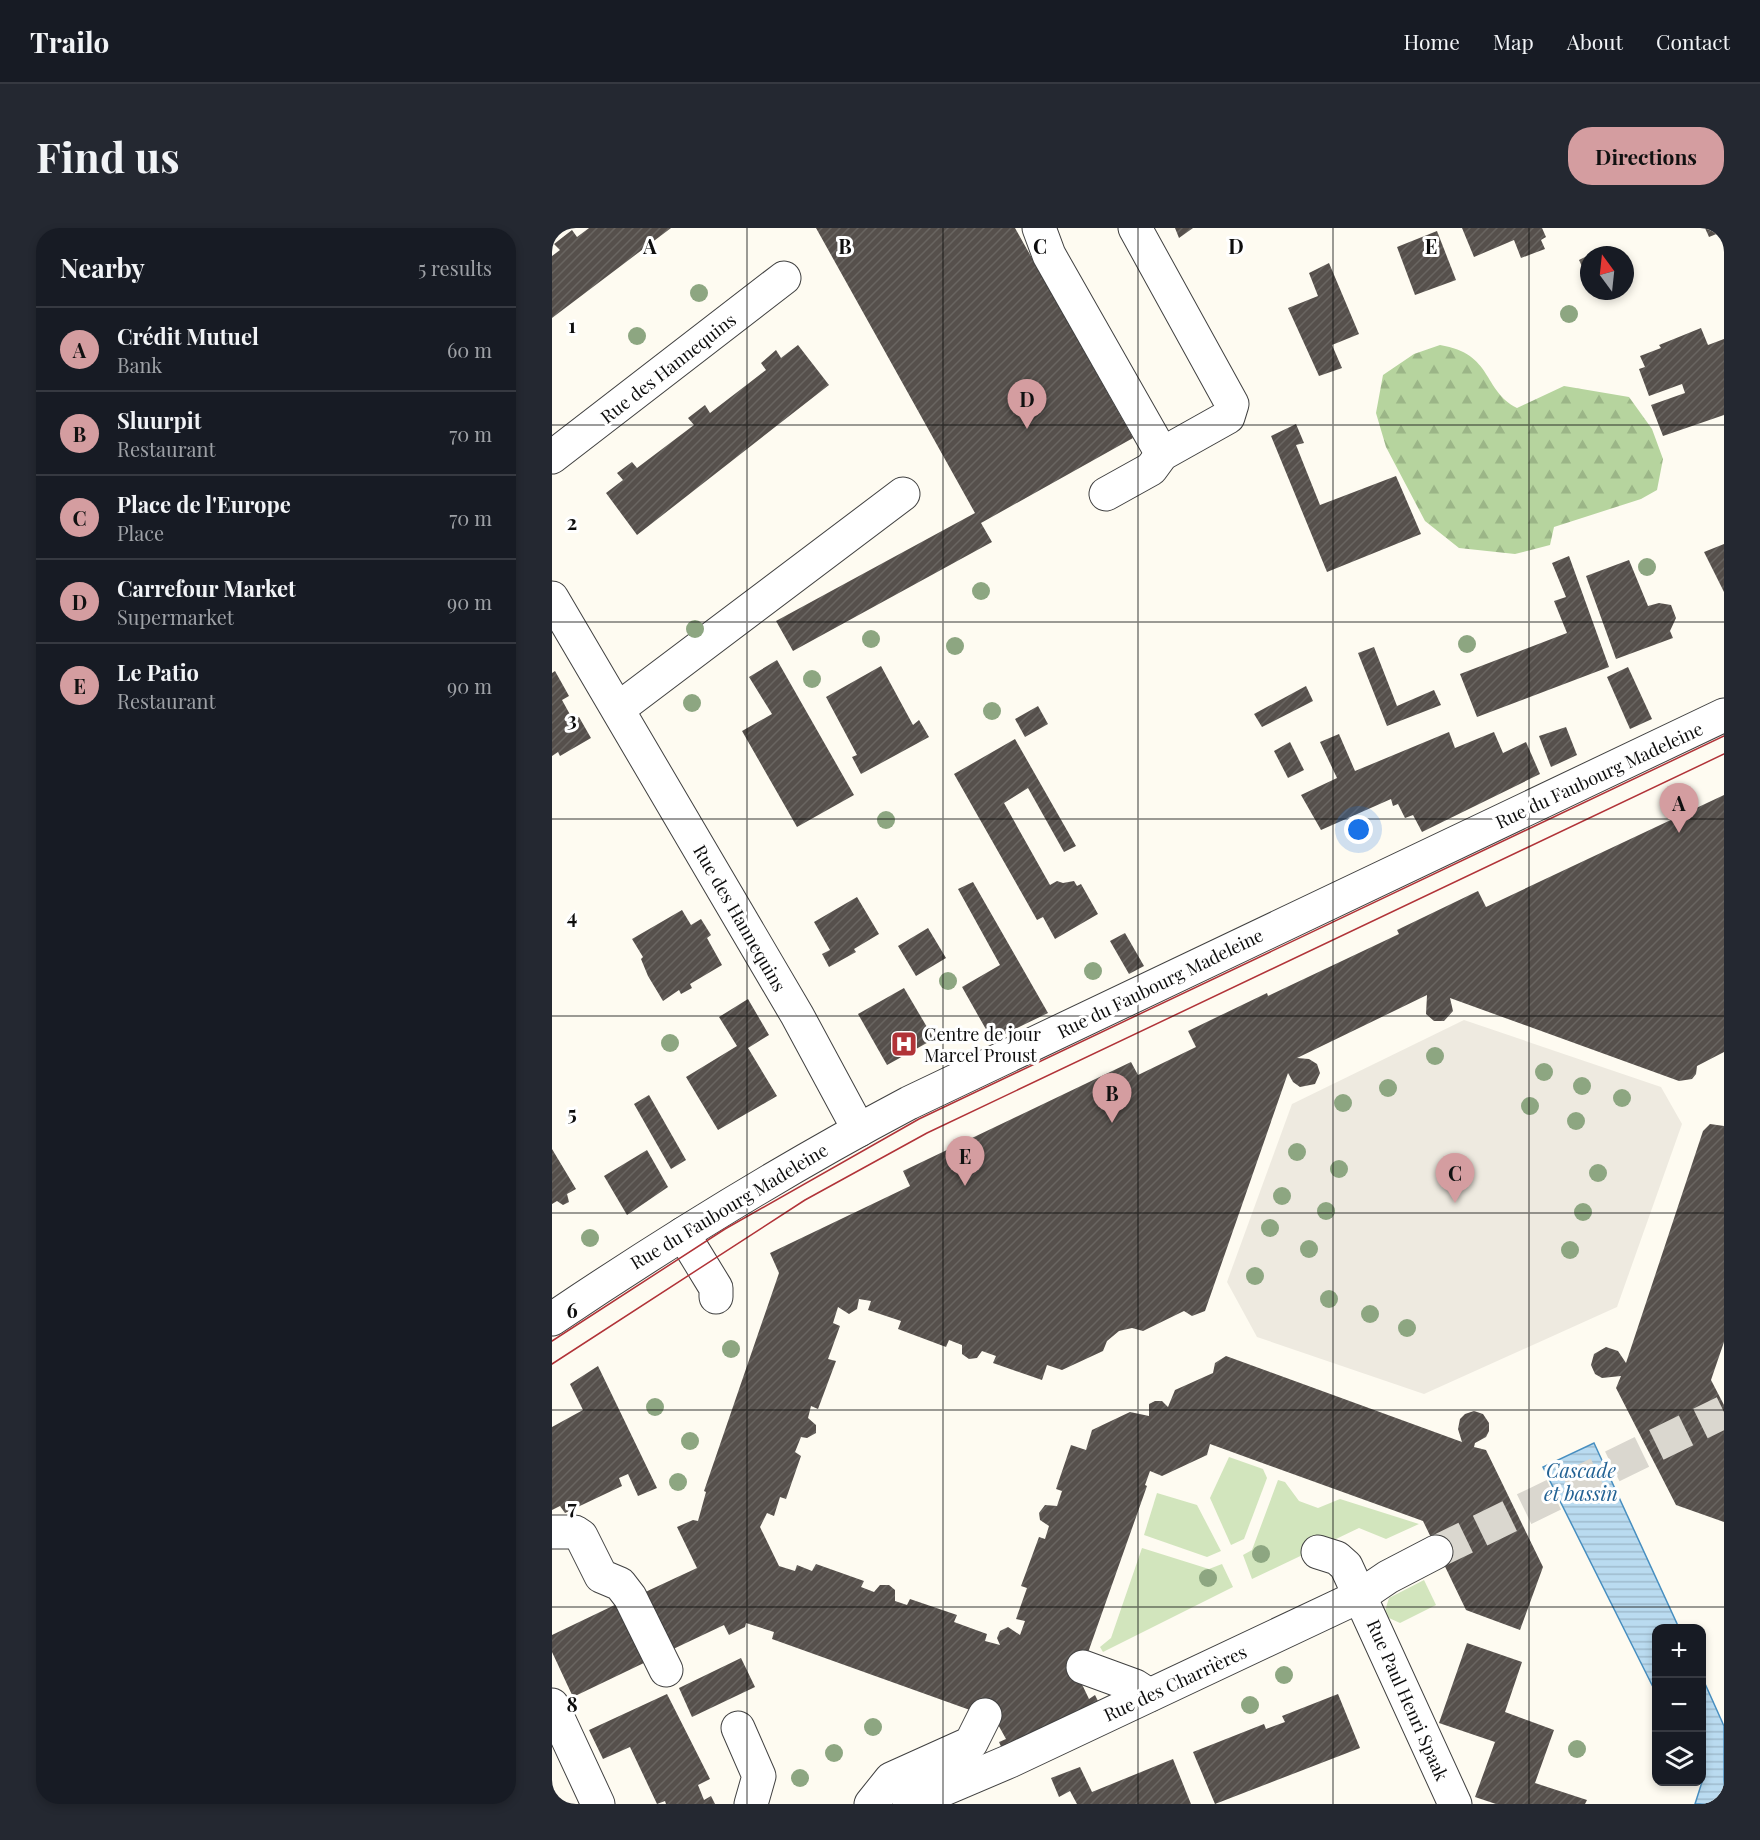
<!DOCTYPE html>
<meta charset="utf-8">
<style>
:root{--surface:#171b24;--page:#242831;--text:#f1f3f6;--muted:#9ea1a6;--line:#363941;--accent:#d49da0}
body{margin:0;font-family:"Playfair Display",serif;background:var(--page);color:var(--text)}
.controls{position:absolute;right:18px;bottom:18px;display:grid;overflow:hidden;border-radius:12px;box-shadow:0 3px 9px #0003}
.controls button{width:54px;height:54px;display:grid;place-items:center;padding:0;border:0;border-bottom:2px solid var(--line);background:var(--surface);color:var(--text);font:30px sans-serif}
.compass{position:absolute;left:1028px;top:18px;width:54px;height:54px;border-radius:50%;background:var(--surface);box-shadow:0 3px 9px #0003;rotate:345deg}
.you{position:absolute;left:807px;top:602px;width:21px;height:21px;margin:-15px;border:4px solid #fff;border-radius:50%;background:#1a73e8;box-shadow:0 0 0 9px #1a73e833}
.badge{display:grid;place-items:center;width:39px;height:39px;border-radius:50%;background:var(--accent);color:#111;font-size:20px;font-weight:700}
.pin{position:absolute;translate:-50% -50px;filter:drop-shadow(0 2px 3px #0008)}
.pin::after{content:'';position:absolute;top:32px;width:21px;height:18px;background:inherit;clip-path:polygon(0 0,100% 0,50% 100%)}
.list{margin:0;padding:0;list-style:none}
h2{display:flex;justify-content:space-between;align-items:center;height:78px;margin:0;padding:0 24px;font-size:26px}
h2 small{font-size:20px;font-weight:400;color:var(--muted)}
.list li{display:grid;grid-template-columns:39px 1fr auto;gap:18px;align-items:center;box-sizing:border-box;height:84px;padding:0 24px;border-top:2px solid var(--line)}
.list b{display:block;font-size:22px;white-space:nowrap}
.list p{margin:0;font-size:20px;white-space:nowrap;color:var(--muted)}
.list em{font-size:20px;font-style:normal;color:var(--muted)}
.icon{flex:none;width:33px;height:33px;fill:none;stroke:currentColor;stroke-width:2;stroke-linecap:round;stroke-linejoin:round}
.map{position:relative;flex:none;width:1172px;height:1576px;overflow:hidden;border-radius:24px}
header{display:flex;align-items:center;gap:36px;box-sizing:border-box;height:84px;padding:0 30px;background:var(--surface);border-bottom:2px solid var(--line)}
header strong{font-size:28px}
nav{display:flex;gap:33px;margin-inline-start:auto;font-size:21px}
.intro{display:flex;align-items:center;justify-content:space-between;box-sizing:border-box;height:144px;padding:0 36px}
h1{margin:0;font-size:42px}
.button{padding:15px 27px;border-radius:24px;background:var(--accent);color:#111;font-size:21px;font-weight:700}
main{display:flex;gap:36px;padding:0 36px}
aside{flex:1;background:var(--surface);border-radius:24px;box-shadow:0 3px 9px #0003}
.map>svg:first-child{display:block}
.grass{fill:#d2e5bd}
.forest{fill:url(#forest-firs)}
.plaza{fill:#eeeae0}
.water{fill:url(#water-rules);stroke:#488fc0;stroke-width:1.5}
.building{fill:url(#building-hatch)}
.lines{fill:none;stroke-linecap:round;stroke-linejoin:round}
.minor-tunnel{stroke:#dad7cf;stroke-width:33;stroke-dasharray:33 16;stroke-linecap:butt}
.minor-casing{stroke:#414141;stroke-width:35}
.minor{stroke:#fff;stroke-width:33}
.tram{stroke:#b13338;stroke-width:1.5}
.tree{fill:#8da681}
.grid{fill:none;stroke:#0e0e0e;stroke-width:1.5;stroke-opacity:0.55}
.labels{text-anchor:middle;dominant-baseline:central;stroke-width:6;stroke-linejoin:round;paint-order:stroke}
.street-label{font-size:18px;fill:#0e0e0e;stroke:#fff}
.poi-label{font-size:18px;fill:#0e0e0e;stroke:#fff;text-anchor:start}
.water-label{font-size:20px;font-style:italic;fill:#236294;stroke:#fff}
.grid-label{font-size:20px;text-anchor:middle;font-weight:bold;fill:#0e0e0e;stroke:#fff;stroke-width:6;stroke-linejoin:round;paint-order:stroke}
</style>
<header>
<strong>Trailo</strong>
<nav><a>Home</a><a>Map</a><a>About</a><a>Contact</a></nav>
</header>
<div class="intro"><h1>Find us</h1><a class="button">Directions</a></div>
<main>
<aside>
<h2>Nearby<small>5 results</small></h2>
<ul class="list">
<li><span class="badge">A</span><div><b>Crédit Mutuel</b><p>Bank</p></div><em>60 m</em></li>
<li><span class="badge">B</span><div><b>Sluurpit</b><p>Restaurant</p></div><em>70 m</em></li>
<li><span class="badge">C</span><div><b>Place de l'Europe</b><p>Place</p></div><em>70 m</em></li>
<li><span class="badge">D</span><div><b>Carrefour Market</b><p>Supermarket</p></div><em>90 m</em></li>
<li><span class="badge">E</span><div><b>Le Patio</b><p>Restaurant</p></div><em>90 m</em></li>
</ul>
</aside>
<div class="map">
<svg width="1172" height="1576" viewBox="0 0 1172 1576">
<defs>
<pattern id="forest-firs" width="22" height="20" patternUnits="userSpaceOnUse" patternTransform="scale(1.5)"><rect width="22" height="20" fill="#b6d49e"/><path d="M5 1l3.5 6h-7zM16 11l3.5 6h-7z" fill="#9bb587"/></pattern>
<pattern id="water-rules" width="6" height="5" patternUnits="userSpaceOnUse" patternTransform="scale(1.5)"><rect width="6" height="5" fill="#badbf0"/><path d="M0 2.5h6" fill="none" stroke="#9fbbcd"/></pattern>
<pattern id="building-hatch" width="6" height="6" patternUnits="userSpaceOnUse" patternTransform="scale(1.5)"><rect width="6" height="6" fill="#56504c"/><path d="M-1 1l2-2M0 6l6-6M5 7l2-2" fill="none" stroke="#696561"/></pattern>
</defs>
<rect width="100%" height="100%" fill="#fefbf1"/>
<g class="grass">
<path d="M677 1229 711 1241 715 1250 692 1311 679 1317 658 1270Z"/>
<path d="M726 1252 733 1254 747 1273 766 1280 788 1271 867 1296 834 1311 807 1300 700 1351 691 1327 700 1322Z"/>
<path d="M605 1265 645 1277 669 1323 655 1329 592 1307Z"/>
<path d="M590 1320 657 1341 670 1336 681 1359 551 1424 548 1419 559 1410Z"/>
<path d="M872 1352 884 1377 848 1395 837 1390 833 1383 837 1370Z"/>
</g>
<path class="forest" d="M888 117C942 126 930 162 965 180L1012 158 1077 169 1100 201 1111 231 1105 262 1089 271 1002 299 998 317 963 326 907 320 873 293 834 219 824 185 831 147 862 126Z"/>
<path class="plaza" d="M912 792 1109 859 1130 896 1065 1079 872 1166 705 1109 675 1054 740 876Z"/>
<g class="water">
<path d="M1042 1215 1127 1400H1104V1465L991 1239Z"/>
<path d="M1150 1449 1172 1498V1576H1143L1150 1554Z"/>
</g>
<g class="building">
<path d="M37 0H119L0 90V28L8 22 2 16 20 2 25 9Z"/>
<path d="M264 0H463L581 210 429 295 440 314 241 423 224 393 423 285Z"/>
<path d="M623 0H641L627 10Z"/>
<path d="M910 0H990L994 9 989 12 993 21 969 30 962 12 922 29Z"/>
<path d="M1153 0H1172V3L1157 9Z"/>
<path d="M885 3 904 52 863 67 845 19Z"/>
<path d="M1037 27V53L1027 32Z"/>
<path d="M777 35 807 106 780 117 790 140 767 148 736 80 766 68 757 45Z"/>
<path d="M1149 100 1156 117 1172 111V187L1111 208 1099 177 1133 165 1130 156 1097 168 1087 141 1093 139 1088 128 1109 120 1107 117Z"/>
<path d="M246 117 277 157 85 307 54 265 71 252 65 245 80 234 85 240 142 197 136 190 153 177 158 185 214 142 209 135 224 122 229 130Z"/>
<path d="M744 196 752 215 744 217 768 277 844 248 869 306 775 344 719 208Z"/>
<path d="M1172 316V364L1152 324Z"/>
<path d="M1017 328 1057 439 925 489 908 446 1015 405 1002 373 1014 369 1000 335Z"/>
<path d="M1077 332 1096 378 1107 375 1119 377 1124 390 1118 403 1121 410 1064 431 1034 348Z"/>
<path d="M822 419 845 478 882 462 889 477 835 498 806 425Z"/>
<path d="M225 432 302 567 245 599 190 503 220 486 197 449Z"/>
<path d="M329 438 361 497 367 492 377 509 309 546 300 529 305 527 274 469Z"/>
<path d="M1076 439 1100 491 1078 501 1055 449Z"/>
<path d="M3 443 17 468 10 472 21 492 27 489 39 510 8 528 6 524 0 528V445Z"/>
<path d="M754 458 761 473 710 499 702 486Z"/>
<path d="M486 478 496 496 473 509 463 491Z"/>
<path d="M1014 499 1025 527 999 539 987 508Z"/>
<path d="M897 504 903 520 942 504 951 525 974 514 988 546 870 604 861 587 853 590 846 576 841 578 839 571 769 602 749 567 785 550 768 514 787 506 803 543Z"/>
<path d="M463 511 524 618 512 624 476 560 452 575 498 657 505 653 511 655 522 653 525 658 529 656 546 686 503 711 491 689 485 692 402 546Z"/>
<path d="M738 514 752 542 736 550 722 523Z"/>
<path d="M1172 567V824L1145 838 1144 846 1140 851 1127 853 898 770 901 783 892 793H882L874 786 875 767 807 800 745 830 757 831 765 836 768 845 763 856 748 859 741 854 736 845 653 1083 640 1088 632 1083 591 1103 580 1100 567 1103 555 1113 551 1123 510 1142 495 1137 490 1152 441 1135 444 1128 430 1123 425 1130 417 1131 410 1126V1117L397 1112 394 1119 346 1101 349 1093 316 1082 319 1073 307 1071 305 1081 297 1086 286 1079 281 1095 288 1098 276 1131 284 1133 266 1181 259 1178 256 1190 264 1197V1205L255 1210 249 1209 243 1224 249 1228 234 1271 228 1269 222 1288 215 1285 208 1299 227 1338 243 1343 245 1337 260 1343 264 1336 312 1353 309 1359 322 1364 328 1357H337L343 1362V1373L355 1377 358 1371 405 1387 402 1394 435 1406 433 1413 448 1417 445 1410 448 1403 456 1399 468 1407 473 1393 464 1391 475 1360 469 1358 487 1309 493 1311 497 1298 488 1292 487 1285 493 1277 505 1278 510 1263 504 1261 519 1217 534 1222 540 1202 578 1184 597 1188V1176L603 1173H610L616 1179 623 1162 661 1145 663 1135 674 1128 910 1214 906 1201 908 1191 913 1186 922 1183 931 1186 937 1195V1203L934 1209 923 1215 922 1219 934 1222 991 1339 968 1402 914 1382 871 1293 658 1216 655 1227 610 1248 598 1243 593 1257 595 1258 527 1450 537 1471 543 1467 548 1477 451 1523 447 1514 454 1511 443 1491 220 1411 222 1404 194 1395 193 1399 177 1407 172 1397 117 1423 89 1366 145 1340 125 1299 141 1292 146 1293 154 1264 152 1263 227 1045 218 1025 358 958 351 943 579 834 586 847 644 819 636 803 715 765 716 768 847 706 845 702 926 663 934 679Z"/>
<path d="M421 654 496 785 440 812 410 759 448 737 406 661Z"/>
<path d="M305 669 327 706 302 721 304 724 277 739 270 726 278 722 262 694Z"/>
<path d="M130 682 139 697 149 691 159 707 155 710 170 737 138 756 140 760 129 766 127 762 111 773 96 748 89 731 91 729 80 711Z"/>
<path d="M376 700 394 730 364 748 346 718Z"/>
<path d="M573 705 592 738 577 746 558 713Z"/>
<path d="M352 760 382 811 335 837 306 786Z"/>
<path d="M196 771 217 807 196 820 225 868 166 902 134 849 185 818 167 789Z"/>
<path d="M97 867 134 932 119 941 82 876Z"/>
<path d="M1158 896 1172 898V1114L1159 1152 1172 1177V1294L1124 1277 1064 1160 1069 1148 1050 1150 1043 1146 1039 1137 1042 1126 1054 1119 1066 1123 1074 1135 1151 903Z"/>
<path d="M0 921 24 961 15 966 17 974 11 977 5 973 0 976Z"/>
<path d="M95 922 116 959 75 987 52 948Z"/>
<path d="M46 1138 105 1260 86 1268 76 1246 67 1250 70 1258 13 1285 8 1278 0 1282V1199L31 1182 18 1156Z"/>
<path d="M69 1374 96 1433 21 1469 0 1424V1407Z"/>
<path d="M915 1415 970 1434 953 1484 1002 1502 983 1555 1035 1572 1033 1576H944L923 1569 943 1514 887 1495Z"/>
<path d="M189 1430 203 1459 140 1489 127 1460Z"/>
<path d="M115 1466 158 1551 146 1557 152 1572 159 1568 163 1576H114L113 1573 105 1576 78 1519 51 1531 37 1502Z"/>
<path d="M786 1466 808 1520 663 1576 641 1524 712 1496 714 1501 733 1494 730 1488Z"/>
<path d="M621 1531 639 1576H525L518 1563 507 1569 499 1550 528 1539 540 1564Z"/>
</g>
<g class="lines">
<path class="minor-tunnel" d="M884 1324 1172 1184"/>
<defs>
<g id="minor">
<path d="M487 0 497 27 610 226"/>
<path d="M0 229 232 50"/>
<path d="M554 266 599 241 610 226 676 189 680 176 583 0"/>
<path d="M0 370 245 787 307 902"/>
<path d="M66 481 351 266"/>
<path d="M131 1006 164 1060V1069"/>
<path d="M0 1091C116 1013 234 940 357 875L1172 487"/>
<path d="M0 1304H23L29 1308 49 1348 68 1356 78 1369 114 1442"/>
<path d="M766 1324 785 1330 794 1338 903 1576"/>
<path d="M531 1439 583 1458 597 1467"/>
<path d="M0 1477 46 1576"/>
<path d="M186 1500 207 1548 199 1576"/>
<path d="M319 1576 339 1551 419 1515 433 1487"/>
<path d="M357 1576 458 1533 808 1368 836 1349 884 1324"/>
</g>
</defs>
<use href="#minor" class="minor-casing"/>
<use href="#minor" class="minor"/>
<g class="tram">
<path d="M0 1113 173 1001 367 891 1172 508"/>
<path d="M0 1136 253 972 375 905 1172 526"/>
</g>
</g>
<g class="tree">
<circle cx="147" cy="65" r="9"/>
<circle cx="1017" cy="86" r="9"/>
<circle cx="85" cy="108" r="9"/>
<circle cx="1095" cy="339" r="9"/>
<circle cx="429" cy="363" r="9"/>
<circle cx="143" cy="401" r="9"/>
<circle cx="319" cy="411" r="9"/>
<circle cx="915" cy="416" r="9"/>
<circle cx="403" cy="418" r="9"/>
<circle cx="260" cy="451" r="9"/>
<circle cx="140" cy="475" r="9"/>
<circle cx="440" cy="483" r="9"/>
<circle cx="334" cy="592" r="9"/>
<circle cx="541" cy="743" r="9"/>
<circle cx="396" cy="753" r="9"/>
<circle cx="118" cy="815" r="9"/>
<circle cx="883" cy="828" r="9"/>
<circle cx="992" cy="844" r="9"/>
<circle cx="1030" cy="858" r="9"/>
<circle cx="836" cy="860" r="9"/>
<circle cx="1070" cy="870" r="9"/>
<circle cx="791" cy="875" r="9"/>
<circle cx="978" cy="878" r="9"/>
<circle cx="1024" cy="893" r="9"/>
<circle cx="745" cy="924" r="9"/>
<circle cx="787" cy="941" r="9"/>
<circle cx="1046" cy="945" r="9"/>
<circle cx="730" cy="968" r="9"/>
<circle cx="774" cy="983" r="9"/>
<circle cx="1031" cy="984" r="9"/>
<circle cx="718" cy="1000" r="9"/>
<circle cx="38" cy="1010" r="9"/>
<circle cx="757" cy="1021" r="9"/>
<circle cx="1018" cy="1022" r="9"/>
<circle cx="703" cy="1048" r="9"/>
<circle cx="777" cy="1071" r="9"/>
<circle cx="818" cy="1086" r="9"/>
<circle cx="855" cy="1100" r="9"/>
<circle cx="179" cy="1121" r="9"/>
<circle cx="103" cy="1179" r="9"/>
<circle cx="138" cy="1213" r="9"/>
<circle cx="126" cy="1254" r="9"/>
<circle cx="709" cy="1326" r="9"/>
<circle cx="656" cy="1350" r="9"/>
<circle cx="732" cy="1447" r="9"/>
<circle cx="698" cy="1477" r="9"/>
<circle cx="321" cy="1499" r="9"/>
<circle cx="1025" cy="1521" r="9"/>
<circle cx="282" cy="1525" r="9"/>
<circle cx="248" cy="1550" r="9"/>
</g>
<path class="grid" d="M195 0V1576M391 0V1576M586 0V1576M781 0V1576M977 0V1576M0 197H1172M0 394H1172M0 591H1172M0 788H1172M0 985H1172M0 1182H1172M0 1379H1172"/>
<defs>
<symbol id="hospital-square" viewBox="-11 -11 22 22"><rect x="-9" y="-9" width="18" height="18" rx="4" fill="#b13338" stroke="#fff"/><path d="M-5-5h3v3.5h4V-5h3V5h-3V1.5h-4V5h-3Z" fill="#fff"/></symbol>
</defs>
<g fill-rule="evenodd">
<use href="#hospital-square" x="337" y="801" width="30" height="30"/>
</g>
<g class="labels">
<g class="street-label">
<text transform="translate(116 140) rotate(-38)">Rue des Hannequins</text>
<text transform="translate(1047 547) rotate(-25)">Rue du Faubourg Madeleine</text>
<text transform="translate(188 690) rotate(60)">Rue des Hannequins</text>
<text transform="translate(608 755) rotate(-26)">Rue du Faubourg Madeleine</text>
<text transform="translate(177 978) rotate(-31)">Rue du Faubourg Madeleine</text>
<text transform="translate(623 1455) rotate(-25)">Rue des Charrières</text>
<text transform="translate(856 1472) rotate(66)">Rue Paul Henri Spaak</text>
</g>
<g class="poi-label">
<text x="372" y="806">Centre de jour<tspan x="372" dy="21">Marcel Proust</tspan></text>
</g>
<g class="water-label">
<text x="1029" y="1241">Cascade<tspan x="1029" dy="23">et bassin</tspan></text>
</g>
</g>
<g class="grid-label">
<text x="98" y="26">A</text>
<text x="293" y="26">B</text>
<text x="488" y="26">C</text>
<text x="684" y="26">D</text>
<text x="879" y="26">E</text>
<text x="20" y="105">1</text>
<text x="20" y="302">2</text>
<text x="20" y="499">3</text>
<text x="20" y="696">4</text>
<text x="20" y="893">5</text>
<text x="20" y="1090">6</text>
<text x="20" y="1287">7</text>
<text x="20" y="1484">8</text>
</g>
</svg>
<div class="controls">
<button>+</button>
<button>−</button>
<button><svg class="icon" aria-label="layers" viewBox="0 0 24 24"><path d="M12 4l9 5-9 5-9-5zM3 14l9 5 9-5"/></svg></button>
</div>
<svg class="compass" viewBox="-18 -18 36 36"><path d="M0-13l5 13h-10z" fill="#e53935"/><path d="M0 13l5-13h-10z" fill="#9ea1a6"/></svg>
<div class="you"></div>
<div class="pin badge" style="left:1127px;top:605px">A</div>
<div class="pin badge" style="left:560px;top:895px">B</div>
<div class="pin badge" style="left:903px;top:975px">C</div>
<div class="pin badge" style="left:475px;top:201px">D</div>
<div class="pin badge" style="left:413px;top:958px">E</div>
</div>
</main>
